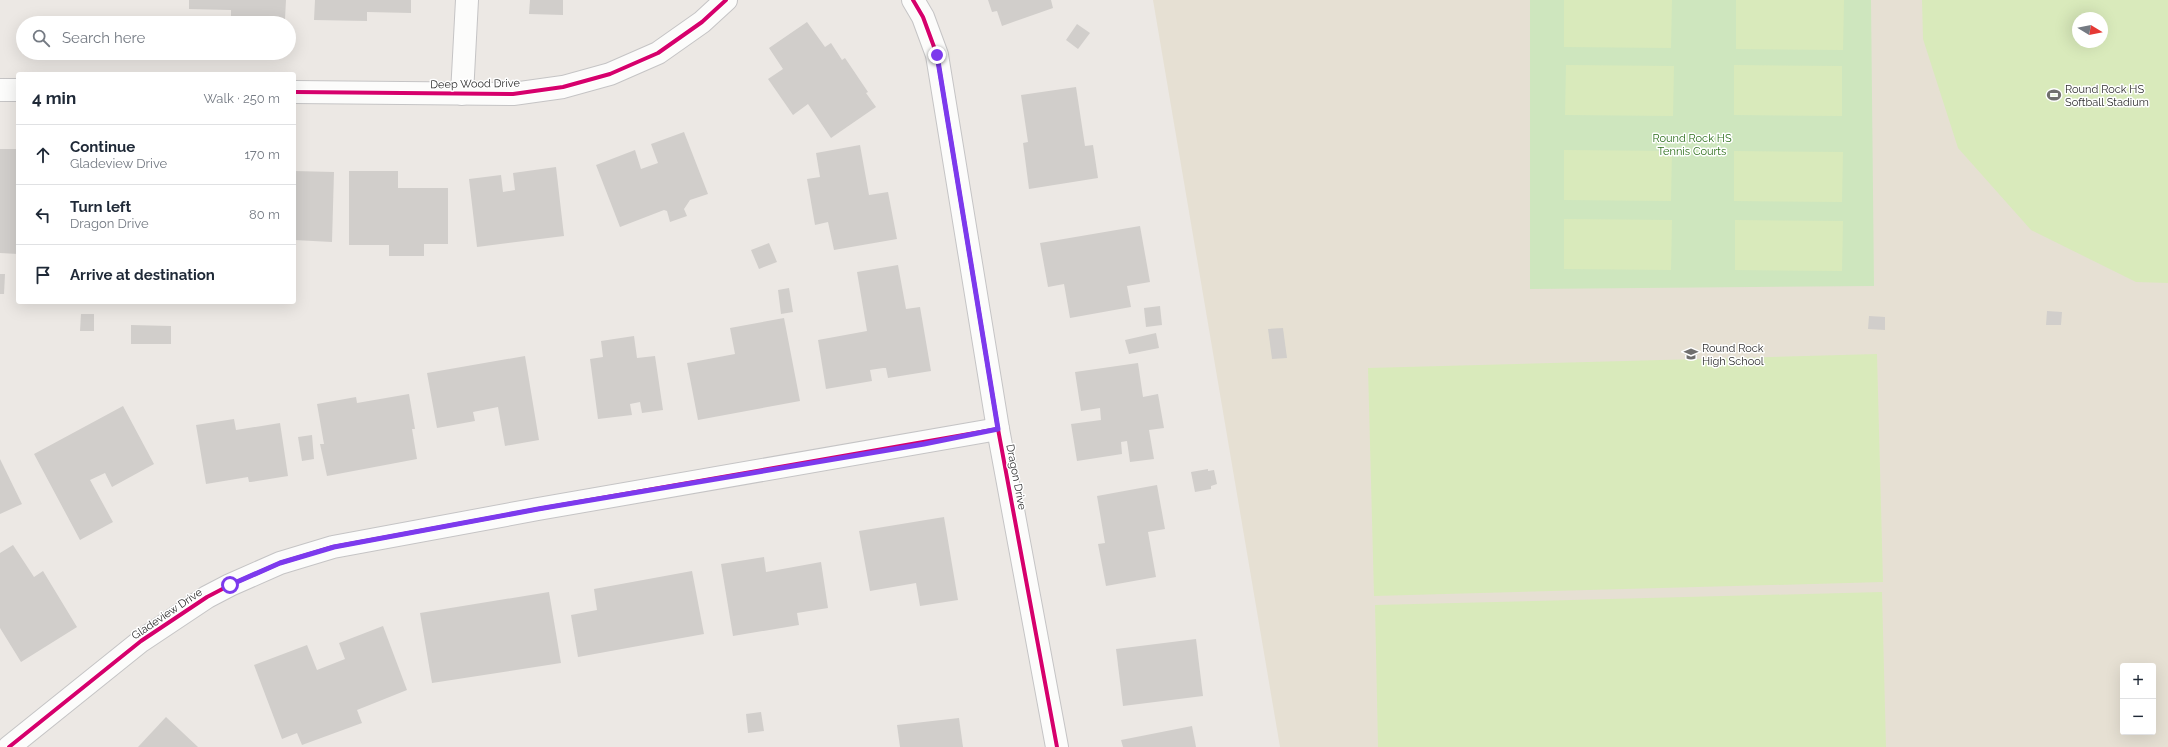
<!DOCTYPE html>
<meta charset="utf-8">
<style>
:root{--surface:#fff;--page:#f2f2f3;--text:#1f2937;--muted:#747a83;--line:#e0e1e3}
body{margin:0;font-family:Raleway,sans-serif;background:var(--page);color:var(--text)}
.controls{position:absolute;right:12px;bottom:12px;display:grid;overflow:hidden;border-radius:4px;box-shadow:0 4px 16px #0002}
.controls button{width:36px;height:36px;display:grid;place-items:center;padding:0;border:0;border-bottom:1px solid var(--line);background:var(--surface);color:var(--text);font:20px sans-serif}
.compass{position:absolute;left:2072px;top:12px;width:36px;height:36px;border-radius:50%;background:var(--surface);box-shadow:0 4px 16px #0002;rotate:100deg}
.stop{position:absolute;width:12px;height:12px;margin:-9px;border:3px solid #7c3aed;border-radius:50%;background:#fff}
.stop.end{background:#7c3aed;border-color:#fff;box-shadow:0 1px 4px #0008}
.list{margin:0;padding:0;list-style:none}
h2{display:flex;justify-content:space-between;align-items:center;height:52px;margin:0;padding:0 16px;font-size:17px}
h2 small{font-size:13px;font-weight:400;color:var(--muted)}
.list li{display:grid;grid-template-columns:26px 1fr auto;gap:12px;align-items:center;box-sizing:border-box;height:60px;padding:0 16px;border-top:1px solid var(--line)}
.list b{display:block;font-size:15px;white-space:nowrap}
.list p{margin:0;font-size:13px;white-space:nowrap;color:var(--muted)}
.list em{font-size:13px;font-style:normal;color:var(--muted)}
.icon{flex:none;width:22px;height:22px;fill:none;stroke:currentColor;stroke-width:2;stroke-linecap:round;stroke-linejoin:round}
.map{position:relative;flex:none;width:2168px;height:747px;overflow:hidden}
.search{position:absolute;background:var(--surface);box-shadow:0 4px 16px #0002;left:16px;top:16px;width:280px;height:44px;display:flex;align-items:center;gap:10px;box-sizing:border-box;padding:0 14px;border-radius:22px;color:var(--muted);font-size:15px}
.panel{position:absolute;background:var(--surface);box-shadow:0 4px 16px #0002;left:16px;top:72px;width:280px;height:232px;border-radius:4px}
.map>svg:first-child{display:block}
.education{fill:#e6e0d3;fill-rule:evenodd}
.green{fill:#cee6be}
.pitch{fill:#d9eabb;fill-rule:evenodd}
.building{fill:#d1cecb}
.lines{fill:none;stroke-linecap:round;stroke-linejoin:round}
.minor-casing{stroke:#c5c4c5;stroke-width:24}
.tertiary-casing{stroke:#c5c4c5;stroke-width:24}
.minor{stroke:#fcfcfb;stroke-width:22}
.tertiary{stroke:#fcfcfb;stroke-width:22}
.cycleway-casing{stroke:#fff;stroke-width:6}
.cycleway{stroke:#d6006c;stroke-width:4}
.route{stroke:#7c3aed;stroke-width:5}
.labels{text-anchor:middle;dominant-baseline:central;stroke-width:3;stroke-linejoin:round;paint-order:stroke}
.street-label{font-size:11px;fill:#2e2e2e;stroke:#fff}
.poi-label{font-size:11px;fill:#2e2e2e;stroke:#fff;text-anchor:start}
.park-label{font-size:11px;fill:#2c6e1b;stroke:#fff}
</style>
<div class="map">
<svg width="2168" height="747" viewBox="0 0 2168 747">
<rect width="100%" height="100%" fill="#ece8e4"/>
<path class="education" d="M1153 0H2168V747H1280ZM2078 18H2102V42H2078ZM2123 666H2153V732H2123Z"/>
<path class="green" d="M1530 0H1871L1874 286 1530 289Z"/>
<g class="pitch">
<path d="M1564 0H1672L1671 48 1564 47Z"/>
<path d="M1736 0H1844L1843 50 1736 49Z"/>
<path d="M1922 0H2168V283L2136 282 2031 230 1958 148 1923 39ZM2078 18H2102V42H2078Z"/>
<path d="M1566 65 1674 66 1673 116 1565 115Z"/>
<path d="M1734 65 1842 66V116L1734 115Z"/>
<path d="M1564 150 1672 151 1671 201 1564 200Z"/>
<path d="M1734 151 1843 152 1842 202 1734 201Z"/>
<path d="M1564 219 1672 220 1671 270 1564 269Z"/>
<path d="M1735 220 1843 221 1842 271 1735 270Z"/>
<path d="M1877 354 1883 582 1374 596 1368 368Z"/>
<path d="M1882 592 1886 747H1378L1375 605Z"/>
</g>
<g class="building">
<path d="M189 0H286L285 19 231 18V10L189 9Z"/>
<path d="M315 0H411V13L367 12V21L314 20Z"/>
<path d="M530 0H563V15L529 14Z"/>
<path d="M988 0H1051L1053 8 1002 26 997 11 992 12Z"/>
<path d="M807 22 825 47 831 43 842 60 845 58 868 92 866 93 876 107 831 138 808 104 793 115 768 79 783 69 769 48Z"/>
<path d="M1077 24 1090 33 1078 49 1066 40Z"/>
<path d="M1076 87 1085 146 1093 145 1098 178 1029 189 1023 143 1028 142 1021 95Z"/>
<path d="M684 132 708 194 690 200 684 209 687 216 670 222 667 211 664 210 620 227 596 165 635 150 641 169 658 163 651 144Z"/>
<path d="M860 145 869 195 888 192 897 239 834 250 828 222 815 225 807 179 820 177 816 153Z"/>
<path d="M0 149H18V254L0 253Z"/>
<path d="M556 167 564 236 477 247 469 179 501 175 503 192 515 190 513 173Z"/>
<path d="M294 171 334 172 332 242 294 240Z"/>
<path d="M349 171H398V188H448V244H424V256H389V245H349Z"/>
<path d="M1140 226 1150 282 1127 286 1131 307 1070 318 1064 284 1048 287 1040 243Z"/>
<path d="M769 243 777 262 759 269 751 250Z"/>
<path d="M898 265 906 309 920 307 931 371 888 378 886 368H883L870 370 872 381 826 389 818 340 867 331 857 272Z"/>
<path d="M0 274H5L4 294H0Z"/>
<path d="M789 288 793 312 781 314 778 290Z"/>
<path d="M1160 306 1162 325 1146 327 1144 308Z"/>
<path d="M2047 311 2062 312 2061 325H2046Z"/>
<path d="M81 314H94V331H80Z"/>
<path d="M1869 316 1885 317V330L1868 329Z"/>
<path d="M784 318 800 401 698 420 687 363 735 354 730 328Z"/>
<path d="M131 325 171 326V344H131Z"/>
<path d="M1283 328 1287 358 1272 359 1268 329Z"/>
<path d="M1156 333 1159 348 1129 354 1125 340Z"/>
<path d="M634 336 637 358 655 356 663 410 642 413 640 402 630 404 632 415 598 419 590 359 603 357 601 341Z"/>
<path d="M525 356 539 440 505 446 498 407 473 412 475 421 437 428 427 373Z"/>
<path d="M1138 363 1143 397 1158 394 1164 428 1149 430 1154 459 1130 462 1127 441 1121 442 1122 454 1077 461 1071 424 1101 420 1100 408 1081 411 1075 372Z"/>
<path d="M409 394 415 429H412L417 459 327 476 320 444H324L317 404 356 397 357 403Z"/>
<path d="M123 406 154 464 112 487 105 473 90 480 113 522 80 540 34 454Z"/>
<path d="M234 419 236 430 280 423 288 476 251 482H249L248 477 206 484 196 425Z"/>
<path d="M312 435 314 459 302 461 298 437Z"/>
<path d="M0 459 22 504 0 514Z"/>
<path d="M1208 469V471L1214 470 1217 484 1211 486V489L1195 492 1191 472Z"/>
<path d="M1157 485 1165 529 1148 532 1156 577 1106 586 1098 544 1105 543 1097 496Z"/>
<path d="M944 517 958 600 920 606 916 583 870 591 859 531Z"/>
<path d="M13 545 34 577 43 571 77 627 21 662 0 628V553Z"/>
<path d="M764 557 766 572 821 562 828 608 797 613 799 625 733 636 721 564Z"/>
<path d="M692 571 704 634 578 657 571 615 597 610 594 589Z"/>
<path d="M549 592 561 663 432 683 420 613Z"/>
<path d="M383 626 407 690 357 710 362 723 302 745 297 733 282 739 254 665 307 645 317 670 345 659 339 643Z"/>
<path d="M1196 639 1203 696 1123 706 1116 649Z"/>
<path d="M761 712 764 731 748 733 746 714Z"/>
<path d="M166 717 198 747H138Z"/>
<path d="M959 718 963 747H900L897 725Z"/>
<path d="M1192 726 1196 747H1123L1121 740Z"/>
</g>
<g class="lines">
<defs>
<g id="minor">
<path d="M913 0 923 17 937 55 998 429 1057 747"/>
<path d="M462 94 467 0"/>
<path d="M9 747 141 641 207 597 230 585 280 563 333 547 538 509 998 429"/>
</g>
<g id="tertiary">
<path d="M0 90H18"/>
<path d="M294 92 513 94 563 87 610 74 658 53 702 22 726 0"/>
</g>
</defs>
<use href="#minor" class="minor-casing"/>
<use href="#tertiary" class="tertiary-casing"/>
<use href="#minor" class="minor"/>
<use href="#tertiary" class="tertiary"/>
<defs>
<g id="cycleway">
<path d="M913 0 923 17 937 55 998 429 1057 747"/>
<path d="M294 92 513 94 563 87 610 74 658 53 702 22 726 0"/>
<path d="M9 747 141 641 207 597 230 585 280 563 333 547 538 509 998 429"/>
</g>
</defs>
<use href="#cycleway" class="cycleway-casing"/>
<use href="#cycleway" class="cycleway"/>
</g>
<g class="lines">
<path class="route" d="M230 585 280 563 334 547 538 509 924 444 998 429 937 55"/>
</g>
<defs>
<symbol id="stadium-bare" viewBox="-9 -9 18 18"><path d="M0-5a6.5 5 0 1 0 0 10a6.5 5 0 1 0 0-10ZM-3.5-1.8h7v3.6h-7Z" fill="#706f6e" stroke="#fff" stroke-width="2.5" paint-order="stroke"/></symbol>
<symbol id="school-bare" viewBox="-9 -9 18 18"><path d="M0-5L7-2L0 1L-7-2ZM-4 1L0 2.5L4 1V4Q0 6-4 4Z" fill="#706f6e" stroke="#fff" stroke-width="2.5" paint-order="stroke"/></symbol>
</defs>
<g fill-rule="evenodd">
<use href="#stadium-bare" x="2044" y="85" width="20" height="20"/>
<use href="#school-bare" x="1681" y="344" width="20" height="20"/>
</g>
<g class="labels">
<g class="street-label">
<text transform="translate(475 84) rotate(-1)">Deep Wood Drive</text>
<text transform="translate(1016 477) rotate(79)">Dragon Drive</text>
<text transform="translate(167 614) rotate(-34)">Gladeview Drive</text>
</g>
<g class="poi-label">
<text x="2065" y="89">Round Rock HS<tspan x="2065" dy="13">Softball Stadium</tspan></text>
<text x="1702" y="348">Round Rock<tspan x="1702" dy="13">High School</tspan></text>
</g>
<g class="park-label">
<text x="1692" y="138">Round Rock HS<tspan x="1692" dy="13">Tennis Courts</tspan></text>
</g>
</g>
</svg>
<div class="controls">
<button>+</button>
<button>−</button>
</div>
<svg class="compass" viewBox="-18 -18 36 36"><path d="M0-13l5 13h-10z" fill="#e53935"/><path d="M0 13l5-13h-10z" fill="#747a83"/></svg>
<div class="stop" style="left:230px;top:585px"></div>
<div class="stop end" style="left:937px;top:55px"></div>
<div class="search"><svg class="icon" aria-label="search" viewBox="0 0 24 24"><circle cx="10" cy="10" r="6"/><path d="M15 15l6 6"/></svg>Search here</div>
<section class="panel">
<h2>4 min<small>Walk · 250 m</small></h2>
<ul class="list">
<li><svg class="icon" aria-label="ahead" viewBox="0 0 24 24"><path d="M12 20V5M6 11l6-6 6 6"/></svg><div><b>Continue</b><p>Gladeview Drive</p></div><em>170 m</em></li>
<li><svg class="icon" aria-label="left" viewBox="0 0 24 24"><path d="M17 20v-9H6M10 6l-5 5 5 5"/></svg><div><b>Turn left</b><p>Dragon Drive</p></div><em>80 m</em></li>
<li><svg class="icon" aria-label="arrive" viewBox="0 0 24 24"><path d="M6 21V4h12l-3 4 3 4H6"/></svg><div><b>Arrive at destination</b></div></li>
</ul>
</section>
</div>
